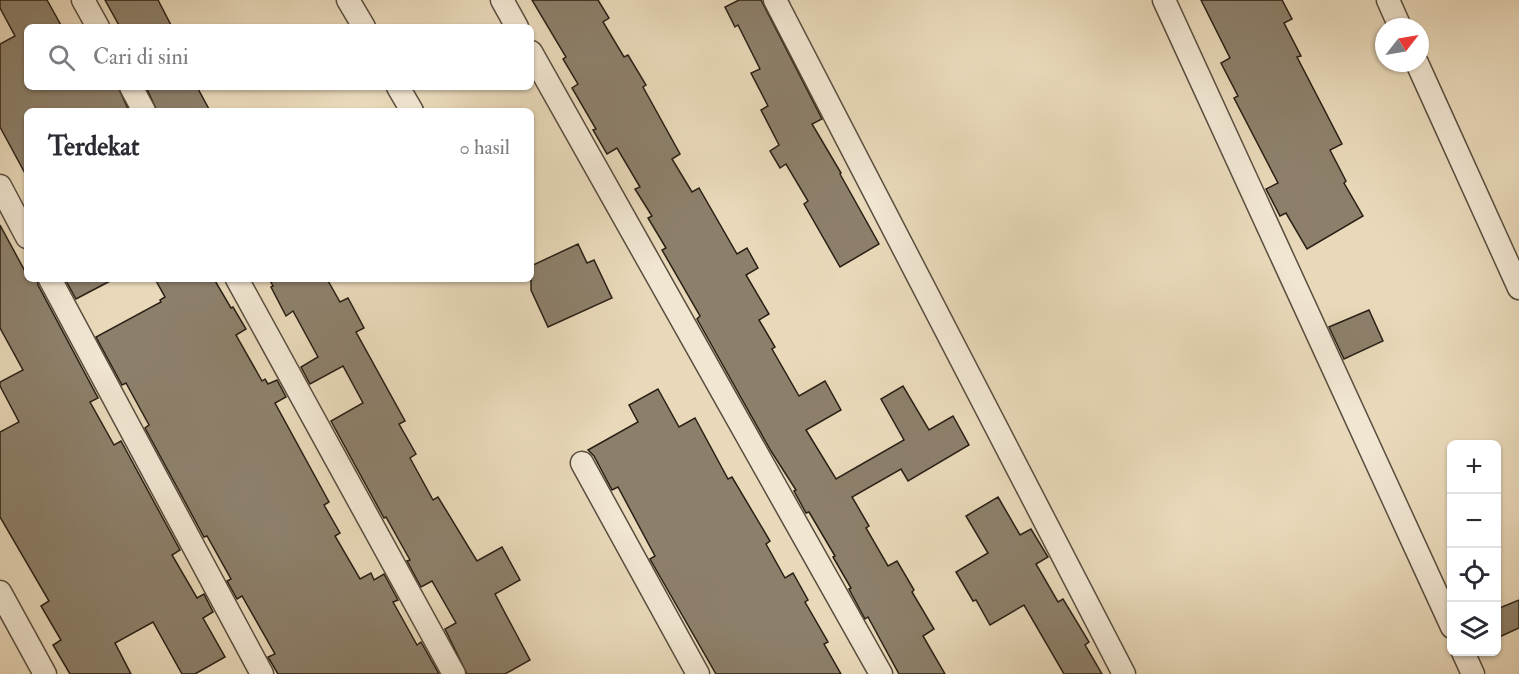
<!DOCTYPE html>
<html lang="id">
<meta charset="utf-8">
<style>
:root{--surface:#fff;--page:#f2f2f3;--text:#2b2b33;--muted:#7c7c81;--line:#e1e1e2}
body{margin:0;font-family:"IM FELL Double Pica",serif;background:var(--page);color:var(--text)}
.controls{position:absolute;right:18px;bottom:18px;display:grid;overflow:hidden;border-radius:9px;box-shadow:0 2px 4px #0004}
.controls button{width:54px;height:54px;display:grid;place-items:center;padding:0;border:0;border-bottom:2px solid var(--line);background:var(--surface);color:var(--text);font:30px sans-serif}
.compass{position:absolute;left:1375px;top:18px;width:54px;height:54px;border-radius:50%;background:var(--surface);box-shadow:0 2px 4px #0004;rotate:59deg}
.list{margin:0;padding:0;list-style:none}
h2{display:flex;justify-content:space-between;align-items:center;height:78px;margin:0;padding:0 24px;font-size:26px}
h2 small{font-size:20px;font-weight:400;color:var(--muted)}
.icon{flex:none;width:33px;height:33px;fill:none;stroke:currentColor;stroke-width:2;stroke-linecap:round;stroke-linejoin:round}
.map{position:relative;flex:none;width:1519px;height:674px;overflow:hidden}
.search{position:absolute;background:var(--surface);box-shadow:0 2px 4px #0004;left:24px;top:24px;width:510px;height:66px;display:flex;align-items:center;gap:15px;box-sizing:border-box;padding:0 21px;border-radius:9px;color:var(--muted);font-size:22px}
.panel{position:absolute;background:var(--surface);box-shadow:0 2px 4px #0004;left:24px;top:108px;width:510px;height:174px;border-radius:9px}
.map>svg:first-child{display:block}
.building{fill:#8d806b;stroke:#292015;stroke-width:1.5}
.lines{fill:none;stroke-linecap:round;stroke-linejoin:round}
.street-casing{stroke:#594e3e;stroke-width:25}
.street{stroke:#f1e6d2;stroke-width:22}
</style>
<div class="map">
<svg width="1519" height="674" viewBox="0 0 1519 674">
<rect width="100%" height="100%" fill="#e9d9ba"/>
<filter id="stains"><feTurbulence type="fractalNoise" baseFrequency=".00333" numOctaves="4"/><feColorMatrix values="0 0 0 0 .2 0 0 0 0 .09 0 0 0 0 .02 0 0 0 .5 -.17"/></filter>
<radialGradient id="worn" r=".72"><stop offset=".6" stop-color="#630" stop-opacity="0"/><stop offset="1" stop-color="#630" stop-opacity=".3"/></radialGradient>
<g class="building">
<path d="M0 0H47L62 27H27V87H118L129 111H27V177L0 127V44L15 36 0 8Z"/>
<path d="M105 0H158L172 27H120Z"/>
<path d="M532 0H598L609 18 603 22 624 57 628 55 646 85 643 87 680 154 672 159 692 192 699 188 737 254 747 248 758 268 746 275 769 314 759 320 775 347 772 349 799 396 825 381 841 410 806 430 836 479 904 440 881 399 903 386 929 430 953 416 969 445 908 481 901 469 852 497 869 526 866 528 888 566 897 561 914 590 912 592 934 629 923 636 945 674H899L868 617 865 619 849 589 851 588 833 557 835 556 809 512 806 513 794 491 796 490 771 451 697 319 700 316 662 250 666 248 648 218 652 216 635 189 640 187 617 148 607 154 593 130 596 129 572 88 578 84 563 59 566 57Z"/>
<path d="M739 0H761L822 119 812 124 841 173 840 174 879 244 840 267 804 204 808 201 786 164 780 168 770 151 779 145 761 110 768 106 751 73 760 69 738 25 735 27 725 7Z"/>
<path d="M1201 0H1282L1292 19 1284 23 1301 56 1297 57 1342 144 1330 150 1346 181 1344 183 1363 216 1307 249 1286 213 1280 216 1266 189 1278 183 1234 98 1238 96 1221 63 1230 58Z"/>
<path d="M146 87H197L210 111H157Z"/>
<path d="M0 225 27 275V279H37L38 285 98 398 90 402 114 445 121 441 180 550 172 555 197 598 204 594 213 612 203 618 225 657 195 674H182L153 622 115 643 131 674H70L53 645 61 640 41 606 49 601 0 517V432L19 422 0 386V382L23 370 0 328Z"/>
<path d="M578 244 587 263 594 260 612 298 548 327 531 290V266Z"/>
<path d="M65 279H114L76 299Z"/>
<path d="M155 279H214L231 308 233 307 246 329 236 335 262 381 265 379 268 384 277 380 286 397 275 403 329 502 324 505 340 533 335 536 360 579 371 573 374 580 384 574 398 600 393 602 417 645 421 642 439 674H278L268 657 275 654 242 596 237 599 227 581 231 579 207 536 204 537 145 428 149 425 126 383 122 385 96 337 161 302 160 300 165 297Z"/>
<path d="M269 279H327L340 302 348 298 364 328 356 332 405 421 399 424 416 454 410 458 433 500 438 497 477 561 502 547 520 580 495 594 530 660 505 674H467L445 629 456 623 432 581 421 587 407 561 410 560 386 517 384 518 331 421 363 403 343 366 310 384 301 367 318 357 293 311 286 316 271 287 273 286Z"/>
<path d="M1369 310 1383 341 1344 359 1329 327Z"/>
<path d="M658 389 679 427 695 418 728 479 732 477 770 541 766 544 785 578 793 573 808 600 805 602 828 642 824 644 841 674H716L650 559 655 556 618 487 612 490 594 456 588 450 638 422 629 405Z"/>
<path d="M998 497 1020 535 1031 529 1048 557 1036 564 1058 602 1063 599 1089 642 1085 645 1102 674H1064L1024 605 990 625 976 600 973 601 956 572 988 553 966 516Z"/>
<path d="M1519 600V628L1497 638V609Z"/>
</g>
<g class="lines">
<defs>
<g id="street">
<path d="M83 0 98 27"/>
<path d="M348 0 364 27"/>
<path d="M502 0 517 27"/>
<path d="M775 0 1124 674"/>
<path d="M1164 0 1452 627"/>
<path d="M1388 0 1400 27"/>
<path d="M531 52 881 674"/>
<path d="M1417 63 1519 288"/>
<path d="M131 87 144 111"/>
<path d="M398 87 412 111"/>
<path d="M0 186 27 237"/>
<path d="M50 279 262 674"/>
<path d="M237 279 454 674"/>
<path d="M582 463 698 674"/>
<path d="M0 592 45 674"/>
<path d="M1463 652 1473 674"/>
</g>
</defs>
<use href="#street" class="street-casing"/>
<use href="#street" class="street"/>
</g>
<rect width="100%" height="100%" filter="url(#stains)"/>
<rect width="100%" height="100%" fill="url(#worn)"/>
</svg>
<div class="controls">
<button>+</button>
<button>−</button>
<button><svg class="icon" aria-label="locate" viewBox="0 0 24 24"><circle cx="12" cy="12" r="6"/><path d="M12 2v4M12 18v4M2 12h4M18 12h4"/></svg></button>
<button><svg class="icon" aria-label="layers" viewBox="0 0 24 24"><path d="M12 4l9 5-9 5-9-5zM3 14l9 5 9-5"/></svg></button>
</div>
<svg class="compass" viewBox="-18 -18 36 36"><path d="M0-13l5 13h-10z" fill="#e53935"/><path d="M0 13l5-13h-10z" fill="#7c7c81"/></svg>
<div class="search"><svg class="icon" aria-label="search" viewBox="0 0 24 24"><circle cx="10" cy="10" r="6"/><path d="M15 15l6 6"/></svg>Cari di sini</div>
<section class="panel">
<h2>Terdekat<small>0 hasil</small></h2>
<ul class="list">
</ul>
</section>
</div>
